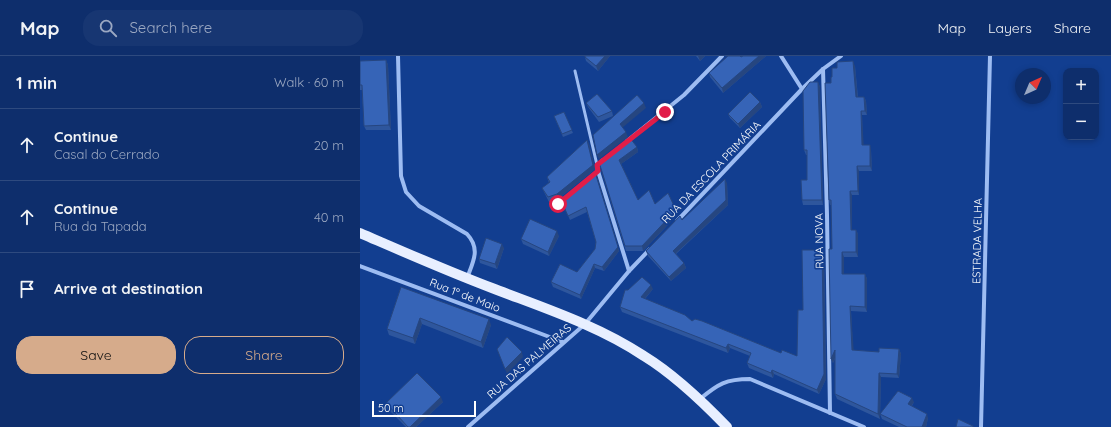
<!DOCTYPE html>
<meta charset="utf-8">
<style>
:root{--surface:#0e2e6c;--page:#173672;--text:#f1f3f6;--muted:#9ba8c2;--line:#2e4a7f;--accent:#d6ab8b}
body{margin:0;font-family:Quicksand,sans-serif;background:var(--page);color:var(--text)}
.controls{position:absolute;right:12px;top:12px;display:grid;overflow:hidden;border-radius:8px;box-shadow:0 2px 6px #0003}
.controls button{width:36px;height:36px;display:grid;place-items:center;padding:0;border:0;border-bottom:1px solid var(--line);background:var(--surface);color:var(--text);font:20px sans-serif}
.compass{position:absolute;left:655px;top:12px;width:36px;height:36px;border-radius:50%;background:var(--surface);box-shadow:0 2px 6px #0003;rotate:44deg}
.scale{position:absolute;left:12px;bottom:10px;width:104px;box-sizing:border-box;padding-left:4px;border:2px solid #fff;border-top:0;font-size:11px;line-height:14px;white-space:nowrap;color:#fff;-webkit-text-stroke:3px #123e90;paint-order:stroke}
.stop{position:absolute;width:12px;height:12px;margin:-9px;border:3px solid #e11d48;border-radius:50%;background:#fff}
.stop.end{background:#e11d48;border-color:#fff;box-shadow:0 1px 4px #0008}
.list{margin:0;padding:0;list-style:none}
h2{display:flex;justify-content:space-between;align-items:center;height:52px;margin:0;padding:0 16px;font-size:17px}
h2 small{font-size:13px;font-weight:400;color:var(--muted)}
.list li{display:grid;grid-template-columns:26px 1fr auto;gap:12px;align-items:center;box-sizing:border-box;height:72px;padding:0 16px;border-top:1px solid var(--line)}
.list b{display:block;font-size:15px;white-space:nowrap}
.list p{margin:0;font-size:13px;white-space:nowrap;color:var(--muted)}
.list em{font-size:13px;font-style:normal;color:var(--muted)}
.actions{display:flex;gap:8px;padding:12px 16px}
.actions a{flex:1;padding:9px 0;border:1px solid var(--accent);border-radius:16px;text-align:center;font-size:14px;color:var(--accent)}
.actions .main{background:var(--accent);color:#111}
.icon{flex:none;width:22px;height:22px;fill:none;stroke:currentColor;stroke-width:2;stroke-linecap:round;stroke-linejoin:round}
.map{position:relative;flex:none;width:751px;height:371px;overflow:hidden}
header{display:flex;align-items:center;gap:24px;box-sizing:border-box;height:56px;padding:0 20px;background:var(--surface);border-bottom:1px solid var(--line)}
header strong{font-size:19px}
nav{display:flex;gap:22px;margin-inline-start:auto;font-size:14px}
.search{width:280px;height:36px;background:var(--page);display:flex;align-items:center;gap:10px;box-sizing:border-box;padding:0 14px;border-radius:16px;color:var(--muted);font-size:15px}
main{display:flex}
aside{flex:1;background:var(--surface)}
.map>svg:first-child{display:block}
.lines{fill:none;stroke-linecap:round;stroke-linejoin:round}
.service{stroke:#9dbcf2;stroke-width:3}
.minor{stroke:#9dbcf2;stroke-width:4}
.primary{stroke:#e8efff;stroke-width:10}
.wall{fill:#2e569d}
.shaded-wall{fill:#264680}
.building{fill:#3664b7;stroke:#264680}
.route{stroke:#e11d48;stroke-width:5}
.labels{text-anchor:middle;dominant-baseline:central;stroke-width:3.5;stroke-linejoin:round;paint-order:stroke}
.street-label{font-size:11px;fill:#fff;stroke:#123e90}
</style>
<header>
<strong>Map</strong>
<div class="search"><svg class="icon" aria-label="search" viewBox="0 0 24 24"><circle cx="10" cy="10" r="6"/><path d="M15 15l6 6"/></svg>Search here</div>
<nav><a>Map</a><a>Layers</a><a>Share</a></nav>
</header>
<main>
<aside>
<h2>1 min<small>Walk · 60 m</small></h2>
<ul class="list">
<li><svg class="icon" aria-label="ahead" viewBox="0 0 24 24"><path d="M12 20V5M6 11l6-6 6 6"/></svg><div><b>Continue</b><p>Casal do Cerrado</p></div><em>20 m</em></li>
<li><svg class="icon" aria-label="ahead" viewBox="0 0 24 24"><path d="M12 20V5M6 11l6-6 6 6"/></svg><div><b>Continue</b><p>Rua da Tapada</p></div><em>40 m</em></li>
<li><svg class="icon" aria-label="arrive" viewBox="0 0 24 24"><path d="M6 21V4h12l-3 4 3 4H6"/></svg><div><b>Arrive at destination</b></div></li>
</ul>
<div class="actions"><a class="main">Save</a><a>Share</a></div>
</aside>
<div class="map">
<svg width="751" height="371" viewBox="0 0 751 371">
<rect width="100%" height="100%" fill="#123e90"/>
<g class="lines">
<path class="service" d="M215 15 237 109"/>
<g class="minor">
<path d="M38 0 41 120 46 136 59 150 107 178C121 193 113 206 107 222"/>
<path d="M421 0 442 33"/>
<path d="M463 13 467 159 470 357"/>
<path d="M267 85 324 39 362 0"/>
<path d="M243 104 237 109 238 115 269 215"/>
<path d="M317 165 442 33 463 13 481 0"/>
<path d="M0 210 203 286"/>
<path d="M340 343C358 328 366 323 390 323L504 371"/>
<path d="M108 371 225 268 269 215 290 193"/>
<path d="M621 371 630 0"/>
</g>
<path class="primary" d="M0 177C44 196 87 215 132 232 184 252 237 269 284 300 315 319 342 345 367 371"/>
</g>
<g class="wall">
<path d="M250 0 238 15 226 5 225 1Z"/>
<path d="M336 0H345L340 5Z"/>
<path d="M383 0H406L363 37 350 21 349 17Z"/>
<path d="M26 4 28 9 31 74H6L4 70 2 34H0V5Z"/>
<path d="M495 10 498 41H504L506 45 507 59H502L503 89 511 94 512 115H499V139H492V174H496L498 178V201H484V218H505L507 223V256L491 255 493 294 519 296 539 293 541 298 539 322 521 321 520 363 477 343 475 338V303L473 307 471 303 472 193 471 149H470L469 144 471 27 472 21 477 12Z"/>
<path d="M458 26 460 31 463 149H443L442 144 447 124V99H446L444 94Z"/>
<path d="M400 46 402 51 380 72 370 62 368 58Z"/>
<path d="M226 47 252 55 253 60 239 66 228 51Z"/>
<path d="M204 56 213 77 203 81 194 60Z"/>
<path d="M227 84 229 88 235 113 198 143 189 146 182 132 189 127 187 121Z"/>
<path d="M277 91 278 96 261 108 278 144 295 148 318 158 283 195H266L239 106Z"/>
<path d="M235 116 259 195 244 215 235 212 221 243 193 231 191 226 217 216 235 193 236 186 227 156 210 164 201 144Z"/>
<path d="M367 127 368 149 316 198 324 207 326 212 311 225 288 200 286 195 322 164Z"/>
<path d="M199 180 189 200 163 188 161 183Z"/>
<path d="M144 192 137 213 120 207 119 203Z"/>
<path d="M464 198 466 323 459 338 414 318 413 322 389 312 387 307 390 300 370 292 368 297 262 256 260 251 293 233 285 243 332 265 421 297 437 300 443 254Z"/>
<path d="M41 231 131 269 123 292 62 268 55 288 29 279 27 273Z"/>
<path d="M83 346 56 371H46L27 352 26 347Z"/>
<path d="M554 346 552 350 568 362 566 371H539L522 363 520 358Z"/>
</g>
<g class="shaded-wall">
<path d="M245 0H250L238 15 236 10Z"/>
<path d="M338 0H345L340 5Z"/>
<path d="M399 0H406L363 37 362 32Z"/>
<path d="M26 4 28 9 31 74 29 69Z"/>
<path d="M493 5 495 10 498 45 496 41Z"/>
<path d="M458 26 460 31 463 149 462 144Z"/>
<path d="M504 41 506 45 507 59 505 55Z"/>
<path d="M400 46 402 51 380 72 378 68Z"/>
<path d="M284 47 286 52 262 72 260 68Z"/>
<path d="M501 55 502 59 504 94 502 89Z"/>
<path d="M266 76 268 81 239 103 237 99Z"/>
<path d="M227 84 229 88 235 113 198 143 197 138Z"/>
<path d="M510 89 511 94 512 115 510 110Z"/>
<path d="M277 91 278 96 261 108 259 104Z"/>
<path d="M497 110 499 115V139L498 135Z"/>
<path d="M237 121 259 195 244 215 242 211Z"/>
<path d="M365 123 367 127 368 149 314 199 313 195Z"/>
<path d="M490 135 492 139V178L491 174Z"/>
<path d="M316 154 318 158 283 195 282 190Z"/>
<path d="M496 174 498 178V201L496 196Z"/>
<path d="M197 175 199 180 189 200 188 196Z"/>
<path d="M142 188 144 192 137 213 135 208Z"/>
<path d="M462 194 464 198 466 323 459 338 457 334Z"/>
<path d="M482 196 484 201V223L482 218Z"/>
<path d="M324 207 326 212 311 225 309 221Z"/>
<path d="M234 208 235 212 221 243 220 239Z"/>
<path d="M505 218 507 223V256L505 251Z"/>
<path d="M291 229 293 233 282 246 281 241Z"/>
<path d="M490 250 491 255 494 298 492 294Z"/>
<path d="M60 262 62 268 55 288 53 282Z"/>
<path d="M129 263 131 269 123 292 121 286Z"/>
<path d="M368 288 370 292 368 297 366 292Z"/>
<path d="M539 293 541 298 539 322 537 318Z"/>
<path d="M475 294 476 299 473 307 471 303Z"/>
<path d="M162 296 163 301 147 318 145 313Z"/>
<path d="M412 314 414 318 413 322 411 317Z"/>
<path d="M519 317 521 321 520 363 518 358Z"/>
<path d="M81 341 83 346 56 371H50Z"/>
<path d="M552 342 554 346 550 352 548 348Z"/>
<path d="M567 358 568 362 566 371H562Z"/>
</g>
<g class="building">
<path d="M225 0H245L236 10 225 1Z"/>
<path d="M368 0H380L381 1 383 0H399L362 32 349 17Z"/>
<path d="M26 4 29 69 4 70 2 29H0V5Z"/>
<path d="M493 5 496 41H504L505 55H501L502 89H510V110H497L498 135H490L491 174H496V196H482V218H505V251L490 250 492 294 519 296V292L539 293 537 318 519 317 518 358 475 338V294L471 303 469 193H472L471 144H469L465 27H471V21H472V12H477V6Z"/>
<path d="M450 26H458L462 144H442L441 124H447V94H444L443 35Z"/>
<path d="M390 36 400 46 378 68 368 58Z"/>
<path d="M237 38 252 55 238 61 226 47Z"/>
<path d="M277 39 284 47 260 68 266 76 237 99 233 79Z"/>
<path d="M204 56 212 74 202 78 194 60Z"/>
<path d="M270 82 277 91 259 104 278 144 289 134 295 148 308 137 316 154 282 190H265L239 106Z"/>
<path d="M227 84 233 109 197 138 188 141 182 132 190 126 187 121Z"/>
<path d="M235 116 258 191 242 211 234 208 220 239 191 226 200 208 217 216 235 193 236 186 226 151 208 160 201 144Z"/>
<path d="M365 123 366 144 313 195 324 207 309 221 286 195 320 160 322 164Z"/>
<path d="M170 163 197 175 188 196 161 183Z"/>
<path d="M126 182 142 188 135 208 119 203Z"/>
<path d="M442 194H462L464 318 457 334 412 314 411 317 387 307 391 297 368 288 366 292 260 251 265 234H268L282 221 291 229 281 241 325 259 332 265 335 263 342 265 421 297 422 294 437 300 438 254H443Z"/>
<path d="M41 231 129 263 121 286 60 262 53 282 27 273Z"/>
<path d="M147 281 162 296 145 313 137 293Z"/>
<path d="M57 317 81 341 50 371H48L26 347Z"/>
<path d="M538 335 552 342 548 348 567 358 562 371H547L520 358Z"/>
<path d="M598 363 613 370V371H596Z"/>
</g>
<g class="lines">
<path class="route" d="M198 148 238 115 237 109 305 56"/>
</g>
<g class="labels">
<g class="street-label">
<text transform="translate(351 116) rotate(-46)">RUA DA ESCOLA PRIMÁRIA</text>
<text transform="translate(459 185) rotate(-91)">RUA NOVA</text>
<text transform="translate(617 185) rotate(-89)">ESTRADA VELHA</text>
<text transform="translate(105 239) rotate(21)">Rua 1º de Maio</text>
<text transform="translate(169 305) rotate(-41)">RUA DAS PALMEIRAS</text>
</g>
</g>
</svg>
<div class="controls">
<button>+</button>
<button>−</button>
</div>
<svg class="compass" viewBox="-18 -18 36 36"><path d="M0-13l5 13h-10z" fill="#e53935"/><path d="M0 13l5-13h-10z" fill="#9ba8c2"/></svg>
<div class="scale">50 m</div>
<div class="stop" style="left:198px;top:148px"></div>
<div class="stop end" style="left:305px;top:56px"></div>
</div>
</main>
